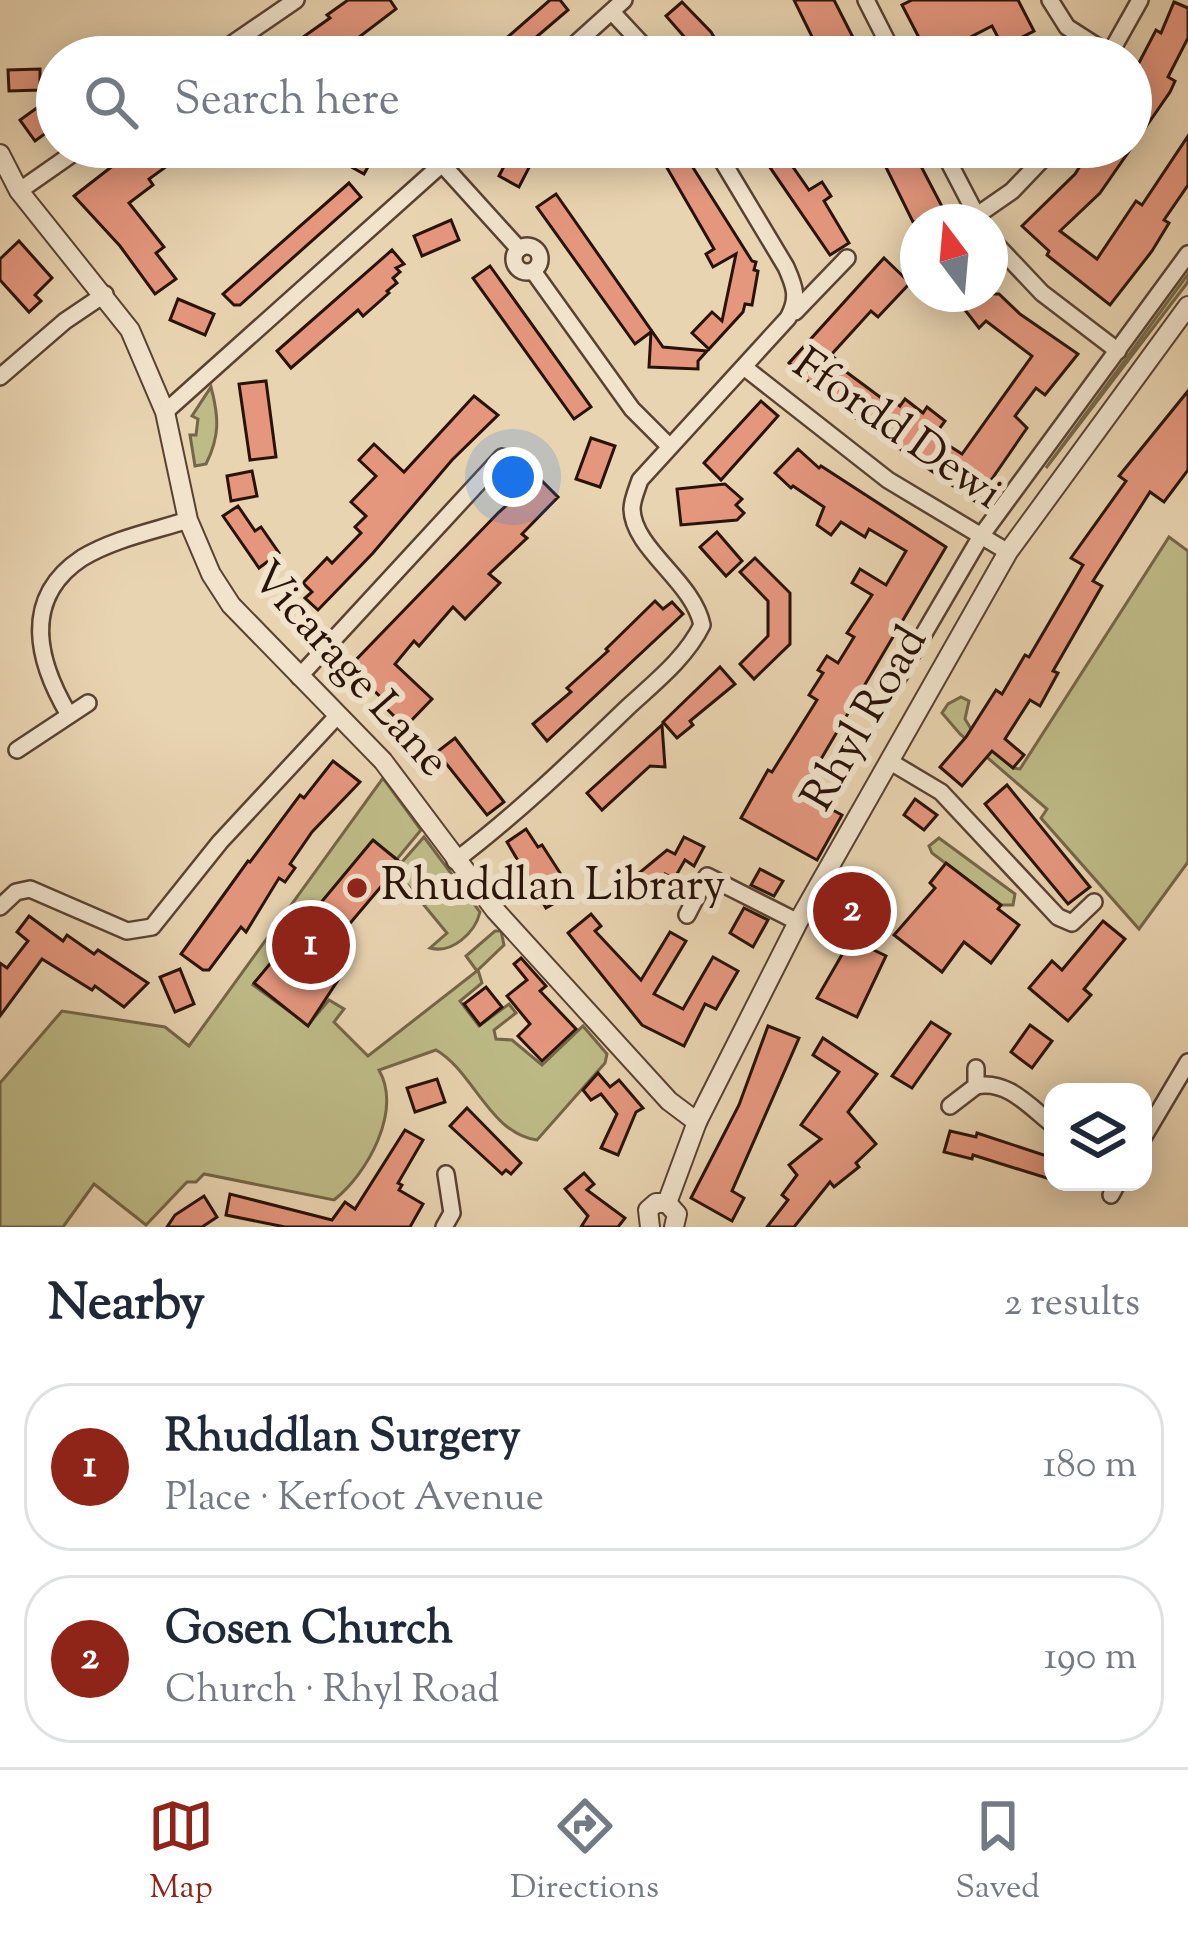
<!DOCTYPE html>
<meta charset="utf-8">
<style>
:root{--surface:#fff;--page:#f2f2f3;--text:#1f2937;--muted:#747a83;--line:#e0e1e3;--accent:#8f2418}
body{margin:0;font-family:"Sorts Mill Goudy",serif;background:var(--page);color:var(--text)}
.controls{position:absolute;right:36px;bottom:36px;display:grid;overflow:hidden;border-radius:24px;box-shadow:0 6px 30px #0003}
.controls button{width:108px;height:108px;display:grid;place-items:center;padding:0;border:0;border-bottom:3px solid var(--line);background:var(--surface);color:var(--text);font:60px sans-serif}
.compass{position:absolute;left:900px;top:204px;width:108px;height:108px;border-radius:50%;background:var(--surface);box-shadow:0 6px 30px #0003;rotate:344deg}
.you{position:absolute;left:513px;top:477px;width:42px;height:42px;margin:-30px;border:9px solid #fff;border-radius:50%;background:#1a73e8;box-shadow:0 0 0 18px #1a73e833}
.badge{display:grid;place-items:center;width:78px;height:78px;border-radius:50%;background:var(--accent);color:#fff;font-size:39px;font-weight:700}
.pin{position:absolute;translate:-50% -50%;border:6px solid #fff;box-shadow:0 3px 12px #0006}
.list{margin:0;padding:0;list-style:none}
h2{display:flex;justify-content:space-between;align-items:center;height:156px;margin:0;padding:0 48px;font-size:51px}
h2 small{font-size:39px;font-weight:400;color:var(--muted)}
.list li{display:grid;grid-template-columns:78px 1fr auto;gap:36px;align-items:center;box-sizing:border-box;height:168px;margin:0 24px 24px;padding:0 24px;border:3px solid var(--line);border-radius:48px}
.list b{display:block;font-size:45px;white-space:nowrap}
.list p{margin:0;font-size:39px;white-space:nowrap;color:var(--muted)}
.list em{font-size:39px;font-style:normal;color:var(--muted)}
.icon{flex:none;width:66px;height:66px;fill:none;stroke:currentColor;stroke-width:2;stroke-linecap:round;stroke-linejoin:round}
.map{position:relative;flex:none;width:1188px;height:1227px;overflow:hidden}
.search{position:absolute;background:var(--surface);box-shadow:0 6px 30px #0003;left:36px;right:36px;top:36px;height:132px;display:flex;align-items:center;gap:30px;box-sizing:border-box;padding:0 42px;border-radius:66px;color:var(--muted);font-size:45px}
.sheet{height:540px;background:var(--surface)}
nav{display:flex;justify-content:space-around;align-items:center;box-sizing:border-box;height:168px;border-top:3px solid var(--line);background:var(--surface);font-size:33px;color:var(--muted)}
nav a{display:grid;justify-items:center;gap:6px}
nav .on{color:var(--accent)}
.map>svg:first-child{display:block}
.green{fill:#bebb87;stroke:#746648;stroke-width:3}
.building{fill:#e5977e;stroke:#291208;stroke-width:3}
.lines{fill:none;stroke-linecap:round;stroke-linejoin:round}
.minor-casing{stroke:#594232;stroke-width:20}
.tertiary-casing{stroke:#594232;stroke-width:22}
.minor{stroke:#f1e3cc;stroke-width:15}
.tertiary{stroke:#f1e3cc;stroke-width:18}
.poi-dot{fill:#8f2418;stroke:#f1e3cc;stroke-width:4.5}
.labels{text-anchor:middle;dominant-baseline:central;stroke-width:12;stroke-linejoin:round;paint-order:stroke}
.street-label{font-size:45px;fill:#291208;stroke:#f1e3cc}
.poi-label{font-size:45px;fill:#291208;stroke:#f1e3cc;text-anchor:start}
</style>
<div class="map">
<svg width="1188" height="1227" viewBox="0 0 1188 1227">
<rect width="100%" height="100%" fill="#e9d4b1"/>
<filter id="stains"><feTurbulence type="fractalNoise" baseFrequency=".00167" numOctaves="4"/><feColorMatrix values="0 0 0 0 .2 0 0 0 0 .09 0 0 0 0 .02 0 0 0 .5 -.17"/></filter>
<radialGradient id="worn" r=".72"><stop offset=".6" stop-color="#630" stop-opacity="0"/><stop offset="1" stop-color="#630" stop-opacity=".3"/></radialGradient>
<g class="green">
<path d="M1188 274V282L1046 468Z"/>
<path d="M211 387C219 417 220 436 206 464L195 466 190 435H196L198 419 192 416Z"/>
<path d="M1169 537 1188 551V862L1139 929 1041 818 1047 809 960 734 942 713 948 704 961 697 969 701 965 719 973 732 1013 768 1020 769Z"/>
<path d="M383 778 421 830 397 859 372 841 253 985 308 1025 329 1000 344 1009 334 1022 368 1056 477 971 466 956 495 931H501L504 945 478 970 482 983 460 1001 479 1026 509 1004 516 1013 494 1030 496 1039 512 1040 542 1065 583 1026 607 1054 605 1063 537 1140C490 1134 473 1071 436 1050L379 1070C402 1111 368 1173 334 1200L204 1174 196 1182H187L146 1225 94 1184 63 1227H0V1083L62 1011 165 1027 189 1046Z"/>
<path d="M424 837 480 912C475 933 452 954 430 948L447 933 395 870Z"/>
<path d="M939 838 1015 894 1013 905H1001L932 853 929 846Z"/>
</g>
<g class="building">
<path d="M348 0H390L396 9 333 57H275L330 18 327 15Z"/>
<path d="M550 0H560L568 10 513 57H485Z"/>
<path d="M794 0H834L863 57H822Z"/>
<path d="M912 0H1018L1034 31 1003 47 992 26 961 42 968 57H929L902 5Z"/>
<path d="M682 2 711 32 726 57H702L666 16Z"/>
<path d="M1174 2 1188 8V38L1168 77 1175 81 1170 92 1100 193 1060 231 1097 259 1136 201 1142 205 1188 136V185L1164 220 1169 223 1152 251 1110 305 1047 255 1049 251 1022 226 1075 174 1092 147H1131V78L1156 30 1161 33Z"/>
<path d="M40 69V90L9 91 8 70Z"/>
<path d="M45 102 57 118V125L35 141 20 120Z"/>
<path d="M137 147H193L149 179 153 185 129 203 164 247 156 253 176 279 155 294 120 246 74 196Z"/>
<path d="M352 147H379L364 174 344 163Z"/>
<path d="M514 147 536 154 519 187 499 176Z"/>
<path d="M655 147H680L752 261 756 262 754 270 758 271 752 305 745 304 743 312 709 349 692 333 712 312 722 321 736 254 713 267 706 254 714 249Z"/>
<path d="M756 147H779L809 190 822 182 831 196 824 201 849 243 830 255Z"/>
<path d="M876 147H911L947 216 935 222H913Z"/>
<path d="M349 183 361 197 240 305H234L223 294Z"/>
<path d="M556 194 663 347 707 351 698 361V369L649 367 651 332 635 344 537 207Z"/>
<path d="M451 220 459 240 422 256 414 236Z"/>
<path d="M19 241 52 278 35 295 41 301 29 312 0 280V259Z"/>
<path d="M392 250 404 264 396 268 400 272 393 278 397 283 387 291 389 293 363 316 358 310 291 368 277 351Z"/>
<path d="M884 258 910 283 878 317 871 311 831 355 847 369 845 371 888 403 891 399 900 406 905 399 923 413 927 407 945 421 934 436 962 454 1032 356 986 321 979 328 958 301 967 294H999L1020 314 1078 354 1045 395 1036 388 1015 416 1027 428 976 502 824 396 789 363Z"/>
<path d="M490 266 591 407 574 419 473 278Z"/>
<path d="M178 299 214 314 205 335 170 320Z"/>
<path d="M266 381 276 457 250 460 239 384Z"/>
<path d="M1188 391V470L1164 502 1150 492 1093 581 1102 586 1053 671 1058 673 1040 706 1030 700 1005 739 1024 755 1013 768 992 751 962 786 940 767 966 737 996 690 1002 694 1025 655 1029 657 1083 565 1071 558 1126 481 1119 476Z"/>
<path d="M474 396 498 415 452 460 373 553 318 610 305 598 312 592 303 583 327 558 332 563 361 533 355 527 366 516 351 502 376 476 359 460 374 444 404 472Z"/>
<path d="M761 401 778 416 721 480 704 463Z"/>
<path d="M591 438 615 446 600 487 576 479Z"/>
<path d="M798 449 819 468 821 466 946 547 801 793 842 815 817 860 741 818 768 770 772 772 817 700 809 695 823 673 818 670 827 656 838 663 854 637 847 633 872 595 852 583 860 569 886 585 906 551 869 529 865 537 841 522 831 535 817 525 824 507 793 486 791 488 775 473Z"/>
<path d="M252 471 257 496 231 501 227 476Z"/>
<path d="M541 480 558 497 522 534 527 538 489 574 500 583 465 619 453 607 419 646 414 641 395 664 432 699 405 727 385 707 388 704 349 667 499 512 521 493 525 496Z"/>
<path d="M725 484 742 499 736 505 744 513 737 520 681 525 677 489Z"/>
<path d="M238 506 255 531 261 527 279 553 259 568 223 516Z"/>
<path d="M717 532 742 561 726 576 700 547Z"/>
<path d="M755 558 790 593V644L754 679 740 664 768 636V601L740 572Z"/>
<path d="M655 601 663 609 672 602 683 614 547 741 533 724 571 692 567 688 608 651 606 649Z"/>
<path d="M720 667 735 684 690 721 693 725 677 738 663 722Z"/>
<path d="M662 725 665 767 650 766 602 810 587 793Z"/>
<path d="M455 738 504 802 487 815 437 752Z"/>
<path d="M333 761 360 782 312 832 290 864 295 868 285 882 279 878 246 932 241 927 209 970H203L181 954 248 861 250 862 300 795 304 798Z"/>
<path d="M1007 785 1090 887 1068 904 985 804Z"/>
<path d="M915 799 937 815 924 830 904 815Z"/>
<path d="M526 829 538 847 542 845 564 879 557 884 565 897 546 908 507 842Z"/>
<path d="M684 837 704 847 694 866 685 860 674 879 665 874 656 891 633 878 667 850 675 854Z"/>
<path d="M373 840 401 863 319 960 340 977 308 1026 254 983Z"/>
<path d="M946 863 1001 905 998 909 1019 925 991 963 964 942 942 972 894 935 935 888 930 883Z"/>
<path d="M760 869 783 881 774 896 751 885Z"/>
<path d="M847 883 878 900 856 939 826 923Z"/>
<path d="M744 908 768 920 753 947 730 933Z"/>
<path d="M591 914 601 926 595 931 641 980 670 932 686 941 654 994 683 1009 713 957 738 971 716 1009 705 1004 684 1046 642 1025 568 933Z"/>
<path d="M29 916 63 941 67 935 94 954 98 950 148 983 124 1007 95 986 92 990 42 959 0 1016V963L7 968 28 941 17 932Z"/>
<path d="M1103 921 1125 939 1084 989 1091 995 1068 1021 1029 988 1052 961 1062 970Z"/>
<path d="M851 939 886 956 857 1017 817 998Z"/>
<path d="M521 958 546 986 540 991 576 1029 542 1061 518 1036 530 1024 507 996 527 980 514 964Z"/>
<path d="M180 969 194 1004 175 1012 160 977Z"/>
<path d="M486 987 502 1007 480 1025 464 1004Z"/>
<path d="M931 1022 950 1034 912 1088 892 1076Z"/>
<path d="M1030 1025 1052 1041 1032 1068 1011 1052Z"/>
<path d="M768 1026 799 1038 732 1191 744 1198 732 1221 691 1198 739 1105Z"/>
<path d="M823 1038 877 1074 848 1112 876 1144 856 1163 859 1167 834 1187 830 1182 794 1227H767L788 1200 782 1195 797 1175 789 1165 821 1139 801 1125 839 1072 813 1055Z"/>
<path d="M598 1073 610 1087 619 1080 643 1108 636 1112 618 1155 601 1148 617 1114 601 1094 591 1100 583 1090Z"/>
<path d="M437 1079 445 1102 415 1112 407 1088Z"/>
<path d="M467 1108 521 1163 511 1174 506 1170 502 1174 450 1126Z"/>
<path d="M405 1130 423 1140 398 1183 402 1185 399 1190 423 1204 410 1227H285L226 1215 230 1194 332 1220 345 1202 355 1209Z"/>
<path d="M950 1131 976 1137 977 1133 1053 1158V1180L973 1155 972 1159 944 1152Z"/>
<path d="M584 1173 594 1184 587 1190 625 1218 618 1227H581L588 1216 565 1189Z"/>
<path d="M204 1196 217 1217 202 1227H167L175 1215Z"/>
</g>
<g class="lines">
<defs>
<g id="minor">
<path d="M866 0 895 57"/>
<path d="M1050 0 1067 27 1109 54"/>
<path d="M612 12 654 57"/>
<path d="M213 57 296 0"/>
<path d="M561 57 624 0"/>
<path d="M1108 57 1140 0"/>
<path d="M941 147 980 222"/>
<path d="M442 164 519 249"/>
<path d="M19 191 82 147"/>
<path d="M976 216 1012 191 1054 147"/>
<path d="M990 238 1042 293 1118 351"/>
<circle cx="527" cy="259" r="13"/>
<path d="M533 271 632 409 669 446"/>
<path d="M795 312 847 258"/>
<path d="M744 367 888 480 1008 552"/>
<path d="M0 377 65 321 105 294"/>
<path d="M165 412 461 147"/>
<path d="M299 677 502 457"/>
<path d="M895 683 981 536 1188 254"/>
<path d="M69 715C38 663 20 599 82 558 113 539 154 531 188 520"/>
<path d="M17 750 88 703"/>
<path d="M889 761 941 792 1058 917 1072 923 1094 902"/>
<path d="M455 861C517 814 572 761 628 707 654 683 686 658 702 625 693 581 633 549 632 509 632 500 637 489 640 480L788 318C799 298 795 287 786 267L714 147"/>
<path d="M0 907 16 892 30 889 127 931 152 927 220 842 338 715"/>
<path d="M687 915 707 876 798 922"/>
<path d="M976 1086C1007 1079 1030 1107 1053 1125"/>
<path d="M950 1106 976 1086V1068"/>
<path d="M1143 1138 1188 1062"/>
<path d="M1111 1195 1118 1182"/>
<path d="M444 1227 452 1213 446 1174"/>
</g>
<g id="tertiary">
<path d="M0 154 19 191 130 330 165 412 188 520 211 574 231 605 383 761 495 910 669 1101 697 1122"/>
<path d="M667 1203 697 1122 798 922 1008 552 1188 306"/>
<path d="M667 1203 677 1214 674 1227"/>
<path d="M650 1227 648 1210 656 1203H667"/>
</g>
</defs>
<use href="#minor" class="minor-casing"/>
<use href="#tertiary" class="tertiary-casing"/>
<use href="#minor" class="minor"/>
<use href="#tertiary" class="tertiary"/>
</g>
<circle class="poi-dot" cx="357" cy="888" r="12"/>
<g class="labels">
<g class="street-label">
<text transform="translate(896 431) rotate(35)">Ffordd Dewi</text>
<text transform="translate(348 671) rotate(48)">Vicarage Lane</text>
<text transform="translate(867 720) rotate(-60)">Rhyl Road</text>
</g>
<g class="poi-label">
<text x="381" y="888">Rhuddlan Library</text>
</g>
</g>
<rect width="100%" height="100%" filter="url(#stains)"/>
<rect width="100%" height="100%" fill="url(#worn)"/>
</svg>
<div class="controls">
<button><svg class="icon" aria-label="layers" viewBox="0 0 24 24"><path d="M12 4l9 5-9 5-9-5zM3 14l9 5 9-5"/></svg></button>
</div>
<svg class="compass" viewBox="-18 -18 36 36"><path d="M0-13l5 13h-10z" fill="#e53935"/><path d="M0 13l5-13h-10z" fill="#747a83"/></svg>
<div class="you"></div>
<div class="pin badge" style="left:311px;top:945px">1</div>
<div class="pin badge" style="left:852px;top:911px">2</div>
<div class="search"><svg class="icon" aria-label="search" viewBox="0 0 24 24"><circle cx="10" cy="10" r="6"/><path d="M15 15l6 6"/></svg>Search here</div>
</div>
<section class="sheet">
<h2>Nearby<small>2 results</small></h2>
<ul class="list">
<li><span class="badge">1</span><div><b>Rhuddlan Surgery</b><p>Place · Kerfoot Avenue</p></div><em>180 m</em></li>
<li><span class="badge">2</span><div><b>Gosen Church</b><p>Church · Rhyl Road</p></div><em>190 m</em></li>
</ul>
</section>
<nav>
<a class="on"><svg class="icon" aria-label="map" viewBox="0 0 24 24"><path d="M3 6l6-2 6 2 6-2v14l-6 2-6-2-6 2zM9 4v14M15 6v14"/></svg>Map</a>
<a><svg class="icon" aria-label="directions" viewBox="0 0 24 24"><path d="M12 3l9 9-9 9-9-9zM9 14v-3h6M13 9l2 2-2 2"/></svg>Directions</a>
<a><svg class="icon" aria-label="saved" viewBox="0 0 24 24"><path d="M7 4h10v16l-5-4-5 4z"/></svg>Saved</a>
</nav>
